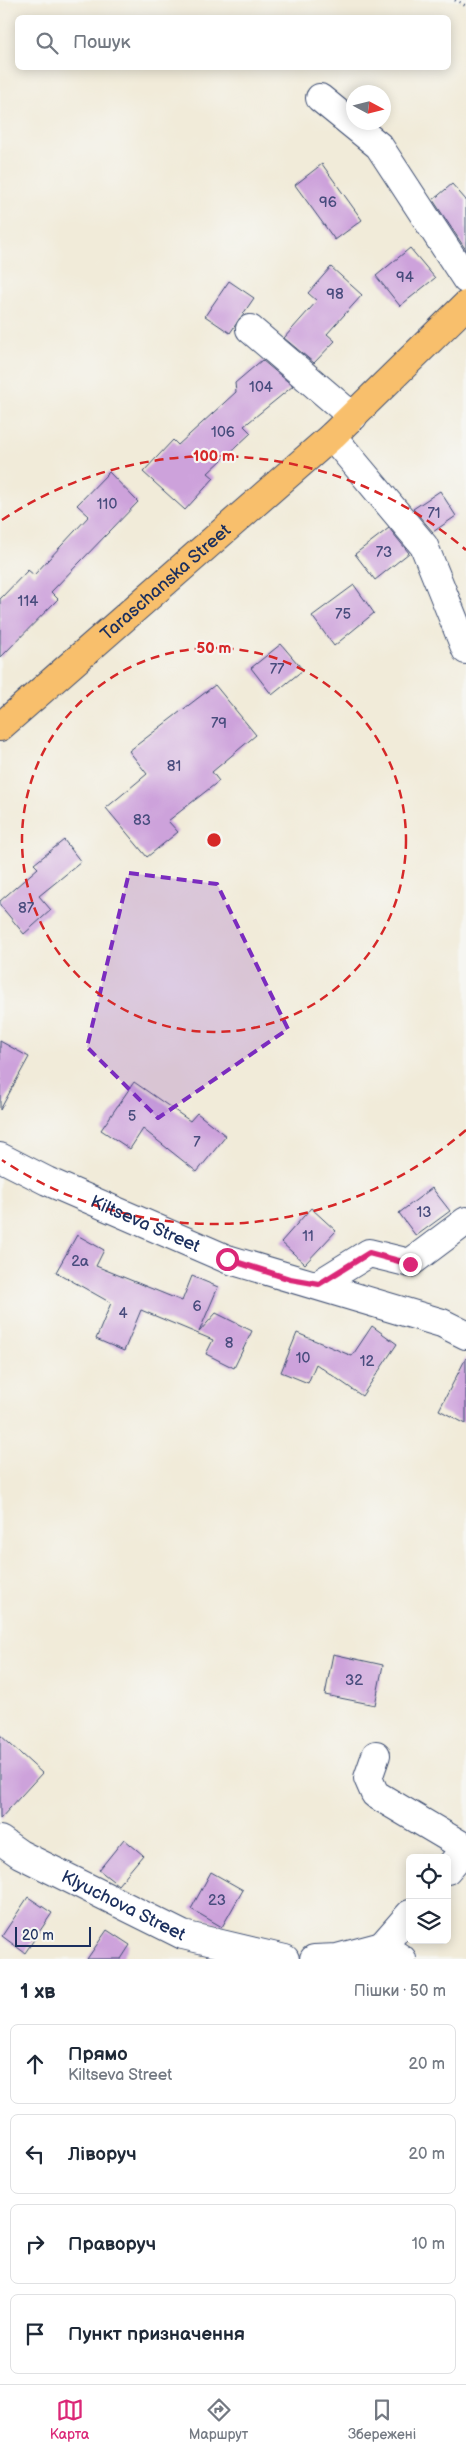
<!DOCTYPE html>
<html lang="uk">
<meta charset="utf-8">
<style>
:root{--surface:#fff;--page:#f2f2f3;--text:#1f2937;--muted:#747a83;--line:#e0e1e3;--accent:#db2777}
body{margin:0;font-family:"Balsamiq Sans",sans-serif;background:var(--page);color:var(--text)}
.controls{position:absolute;right:15px;bottom:15px;display:grid;overflow:hidden;border-radius:8px;box-shadow:0 2px 12px #0003}
.controls button{width:45px;height:45px;display:grid;place-items:center;padding:0;border:0;border-bottom:1px solid var(--line);background:var(--surface);color:var(--text);font:25px sans-serif}
.compass{position:absolute;left:346px;top:85px;width:45px;height:45px;border-radius:50%;background:var(--surface);box-shadow:0 2px 12px #0003;rotate:97deg}
.scale{position:absolute;left:15px;bottom:12px;width:76px;box-sizing:border-box;padding-left:5px;border:2px solid #1b2f5e;border-top:0;font-size:14px;line-height:18px;white-space:nowrap;color:#1b2f5e;-webkit-text-stroke:4px #f6f6f2;paint-order:stroke}
.stop{position:absolute;width:15px;height:15px;margin:-11px;border:4px solid #db2777;border-radius:50%;background:#fff}
.stop.end{background:#db2777;border-color:#fff;box-shadow:0 1px 5px #0008}
.list{margin:0;padding:0;list-style:none}
h2{display:flex;justify-content:space-between;align-items:center;height:65px;margin:0;padding:0 20px;font-size:21px}
h2 small{font-size:16px;font-weight:400;color:var(--muted)}
.list li{display:grid;grid-template-columns:32px 1fr auto;gap:15px;align-items:center;box-sizing:border-box;height:80px;margin:0 10px 10px;padding:0 10px;border:1px solid var(--line);border-radius:8px}
.list b{display:block;font-size:19px;white-space:nowrap}
.list p{margin:0;font-size:16px;white-space:nowrap;color:var(--muted)}
.list em{font-size:16px;font-style:normal;color:var(--muted)}
.icon{flex:none;width:28px;height:28px;fill:none;stroke:currentColor;stroke-width:2;stroke-linecap:round;stroke-linejoin:round}
.map{position:relative;flex:none;width:466px;height:1959px;overflow:hidden}
.search{position:absolute;background:var(--surface);box-shadow:0 2px 12px #0003;left:15px;right:15px;top:15px;height:55px;display:flex;align-items:center;gap:12px;box-sizing:border-box;padding:0 18px;border-radius:8px;color:var(--muted);font-size:19px}
.sheet{height:425px;background:var(--surface)}
nav{display:flex;justify-content:space-around;align-items:center;box-sizing:border-box;height:70px;border-top:1px solid var(--line);background:var(--surface);font-size:14px;color:var(--muted)}
nav a{display:grid;justify-items:center;gap:2px}
nav .on{color:var(--accent)}
.map>svg:first-child{display:block}
.building{fill:#cda2db}
.lines{fill:none;stroke-linecap:round;stroke-linejoin:round}
.minor-casing{stroke:#3b4b70;stroke-width:30}
.major-casing{stroke:#3b4b70;stroke-width:30}
.path{stroke:#3b4b70;stroke-width:3;stroke-dasharray:1 4;stroke-linecap:butt}
.minor{stroke:#fff;stroke-width:28}
.major{stroke:#f8bf6c;stroke-width:28}
.route{stroke:#db2777;stroke-width:6}
.marked{fill:#7b2cbf;fill-opacity:0.2;stroke:#7b2cbf;stroke-width:4;stroke-dasharray:10 6;stroke-linejoin:round}
.ring{fill:none;stroke:#d62828;stroke-width:2.5;stroke-dasharray:9 6}
.labels{text-anchor:middle;dominant-baseline:central;stroke-width:4.5;stroke-linejoin:round;paint-order:stroke}
.number-label{font-size:15px;fill:#484c7d}
.street-label{font-size:18px;fill:#1b2f5e;stroke:#f6f6f2}
.centre{fill:#d62828;stroke:#f6f6f2;stroke-width:2.5}
.ring-label{font-size:15px;text-anchor:middle;font-weight:bold;fill:#d62828;stroke:#f6f6f2;stroke-width:4.5;stroke-linejoin:round;paint-order:stroke}
</style>
<div class="map">
<svg width="466" height="1959" viewBox="0 0 466 1959">
<rect width="100%" height="100%" fill="#f6f6f2"/>
<filter id="ink" filterUnits="userSpaceOnUse"><feTurbulence type="fractalNoise" baseFrequency=".02" numOctaves="2"/><feDisplacementMap in="SourceGraphic" scale="10" xChannelSelector="R" yChannelSelector="G"/><feConvolveMatrix kernelMatrix="1 2 1 2 8 2 1 2 1" color-interpolation-filters="sRGB"/></filter>
<filter id="wash" filterUnits="userSpaceOnUse"><feTurbulence type="fractalNoise" baseFrequency=".0096" numOctaves="4" result="noise"/><feDisplacementMap in="SourceGraphic" scale="20" xChannelSelector="R" yChannelSelector="G"/><feGaussianBlur stdDeviation="1.12" result="paint"/><feColorMatrix in="noise" values="0 0 0 0 0 0 0 0 0 0 0 0 0 0 0 0 0 1.4 0 .05"/><feComposite in="paint" operator="in"/></filter>
<g filter="url(#wash)">
<rect width="100%" height="100%" fill="#f1ebd9"/>
<g id="blocks">
<g class="building">
<path d="M322 164 362 220 335 240 295 185Z"/>
<path d="M452 184 466 200V250L433 200Z"/>
<path d="M410 248 435 278 400 306 376 276Z"/>
<path d="M331 267 362 295 327 334 335 341 314 363 284 338 317 301 308 293Z"/>
<path d="M229 281 254 298 230 333 205 316Z"/>
<path d="M262 360 293 386 244 426 251 433 208 473 214 478 185 510 143 472 173 440 178 445 236 392 235 383Z"/>
<path d="M109 472 138 502 51 592 58 599 0 658V599L28 570 34 575 89 516 77 505Z"/>
<path d="M440 491 456 516 433 532 413 509Z"/>
<path d="M389 528 409 553 375 580 355 554Z"/>
<path d="M354 585 374 613 334 646 312 616Z"/>
<path d="M281 644 303 670 272 695 251 668Z"/>
<path d="M215 685 256 735 212 772 219 781 168 821 178 832 147 857 106 808 147 774 129 751Z"/>
<path d="M64 840 81 862 39 896 51 910 24 934 0 905V901L38 868 34 864Z"/>
<path d="M0 1041 29 1057 0 1110Z"/>
<path d="M134 1082 190 1121 197 1113 226 1136 197 1172 143 1129 130 1149 101 1130Z"/>
<path d="M432 1188 450 1211 416 1236 399 1213Z"/>
<path d="M311 1208 336 1231 305 1264 281 1242Z"/>
<path d="M77 1235 104 1250 96 1266 182 1301 192 1276 218 1287 199 1332 216 1313 252 1331 234 1368 206 1354 213 1340 141 1310 124 1351 96 1339 111 1303 56 1272Z"/>
<path d="M372 1326 397 1344 362 1396 316 1364 308 1383 281 1372 297 1333 352 1356Z"/>
<path d="M466 1358V1424L439 1410Z"/>
<path d="M333 1654 383 1665 375 1705 325 1695Z"/>
<path d="M0 1735 42 1773 0 1819Z"/>
<path d="M124 1839 143 1855 118 1885 99 1870Z"/>
<path d="M211 1872 243 1890 222 1927 191 1909Z"/>
<path d="M28 1897 52 1913 25 1953 2 1936Z"/>
<path d="M107 1930 130 1945 121 1959H87Z"/>
</g>
</g>
</g>
<g filter="url(#ink)">
<use href="#blocks" fill-opacity="0" stroke="#3b4b70" stroke-width="1"/>
<g class="lines">
<defs>
<g id="minor">
<path d="M320 98 379 146 466 279"/>
<path d="M250 329 353 417"/>
<path d="M332 436 424 546 466 650"/>
<path id="s1" d="M0 1157 47 1181 227 1259 442 1323 466 1335"/>
<path d="M319 1284 369 1253 410 1263 466 1221"/>
<path d="M376 1755 368 1778 375 1794 466 1848"/>
<path id="s2" d="M0 1840 20 1854 183 1935 285 1959"/>
<path d="M447 1870 466 1848"/>
<path d="M382 1946 410 1914"/>
<path d="M314 1959 337 1958 382 1946 402 1959"/>
</g>
<g id="major">
<path id="s3" d="M0 727 332 436 466 305"/>
</g>
</defs>
<use href="#minor" class="minor-casing"/>
<use href="#major" class="major-casing"/>
<path class="path" d="M455 0 466 6"/>
<use href="#minor" class="minor"/>
<use href="#major" class="major"/>
</g>
</g>
<g class="lines" filter="url(#ink)">
<path class="route" d="M227 1259 290 1279 319 1284 369 1253 410 1264"/>
</g>
<path class="marked" d="M129 873 217 884 288 1029 158 1118 87 1047Z"/>
<g class="ring">
<circle cx="214" cy="840" r="192"/>
<path d="M466 1130A384 384 0 0 1 2 1160M2 520A384 384 0 0 1 466 550"/>
</g>
<g class="labels">
<g class="number-label">
<text x="328" y="202">96</text>
<text x="405" y="277">94</text>
<text x="335" y="294">98</text>
<text x="261" y="387">104</text>
<text x="223" y="432">106</text>
<text x="107" y="504">110</text>
<text x="434" y="513">71</text>
<text x="384" y="552">73</text>
<text x="28" y="601">114</text>
<text x="343" y="614">75</text>
<text x="277" y="669">77</text>
<text x="219" y="723">79</text>
<text x="174" y="766">81</text>
<text x="142" y="820">83</text>
<text x="26" y="908">87</text>
<text x="132" y="1116">5</text>
<text x="197" y="1142">7</text>
<text x="424" y="1212">13</text>
<text x="308" y="1236">11</text>
<text x="80" y="1261">2а</text>
<text x="197" y="1306">6</text>
<text x="123" y="1313">4</text>
<text x="229" y="1343">8</text>
<text x="303" y="1358">10</text>
<text x="367" y="1361">12</text>
<text x="354" y="1680">32</text>
<text x="217" y="1900">23</text>
</g>
<g class="street-label">
<text stroke="none"><textPath href="#s3" startOffset="220">Taraschanska Street</textPath></text>
<text stroke="none"><textPath href="#s1" startOffset="160">Kiltseva Street</textPath></text>
<text stroke="none"><textPath href="#s2" startOffset="140">Klyuchova Street</textPath></text>
</g>
</g>
<circle cx="214" cy="840" r="8" class="centre"/>
<g class="ring-label">
<text x="214" y="461">100 m</text>
<text x="214" y="653">50 m</text>
</g>
</svg>
<div class="controls">
<button><svg class="icon" aria-label="locate" viewBox="0 0 24 24"><circle cx="12" cy="12" r="6"/><path d="M12 2v4M12 18v4M2 12h4M18 12h4"/></svg></button>
<button><svg class="icon" aria-label="layers" viewBox="0 0 24 24"><path d="M12 4l9 5-9 5-9-5zM3 14l9 5 9-5"/></svg></button>
</div>
<svg class="compass" viewBox="-18 -18 36 36"><path d="M0-13l5 13h-10z" fill="#e53935"/><path d="M0 13l5-13h-10z" fill="#747a83"/></svg>
<div class="scale">20 m</div>
<div class="stop" style="left:227px;top:1259px"></div>
<div class="stop end" style="left:410px;top:1264px"></div>
<div class="search"><svg class="icon" aria-label="search" viewBox="0 0 24 24"><circle cx="10" cy="10" r="6"/><path d="M15 15l6 6"/></svg>Пошук</div>
</div>
<section class="sheet">
<h2>1 хв<small>Пішки · 50 m</small></h2>
<ul class="list">
<li><svg class="icon" aria-label="ahead" viewBox="0 0 24 24"><path d="M12 20V5M6 11l6-6 6 6"/></svg><div><b>Прямо</b><p>Kiltseva Street</p></div><em>20 m</em></li>
<li><svg class="icon" aria-label="left" viewBox="0 0 24 24"><path d="M17 20v-9H6M10 6l-5 5 5 5"/></svg><div><b>Ліворуч</b></div><em>20 m</em></li>
<li><svg class="icon" aria-label="right" viewBox="0 0 24 24"><path d="M7 20v-9h11M14 6l5 5-5 5"/></svg><div><b>Праворуч</b></div><em>10 m</em></li>
<li><svg class="icon" aria-label="arrive" viewBox="0 0 24 24"><path d="M6 21V4h12l-3 4 3 4H6"/></svg><div><b>Пункт призначення</b></div></li>
</ul>
</section>
<nav>
<a class="on"><svg class="icon" aria-label="map" viewBox="0 0 24 24"><path d="M3 6l6-2 6 2 6-2v14l-6 2-6-2-6 2zM9 4v14M15 6v14"/></svg>Карта</a>
<a><svg class="icon" aria-label="directions" viewBox="0 0 24 24"><path d="M12 3l9 9-9 9-9-9zM9 14v-3h6M13 9l2 2-2 2"/></svg>Маршрут</a>
<a><svg class="icon" aria-label="saved" viewBox="0 0 24 24"><path d="M7 4h10v16l-5-4-5 4z"/></svg>Збережені</a>
</nav>
